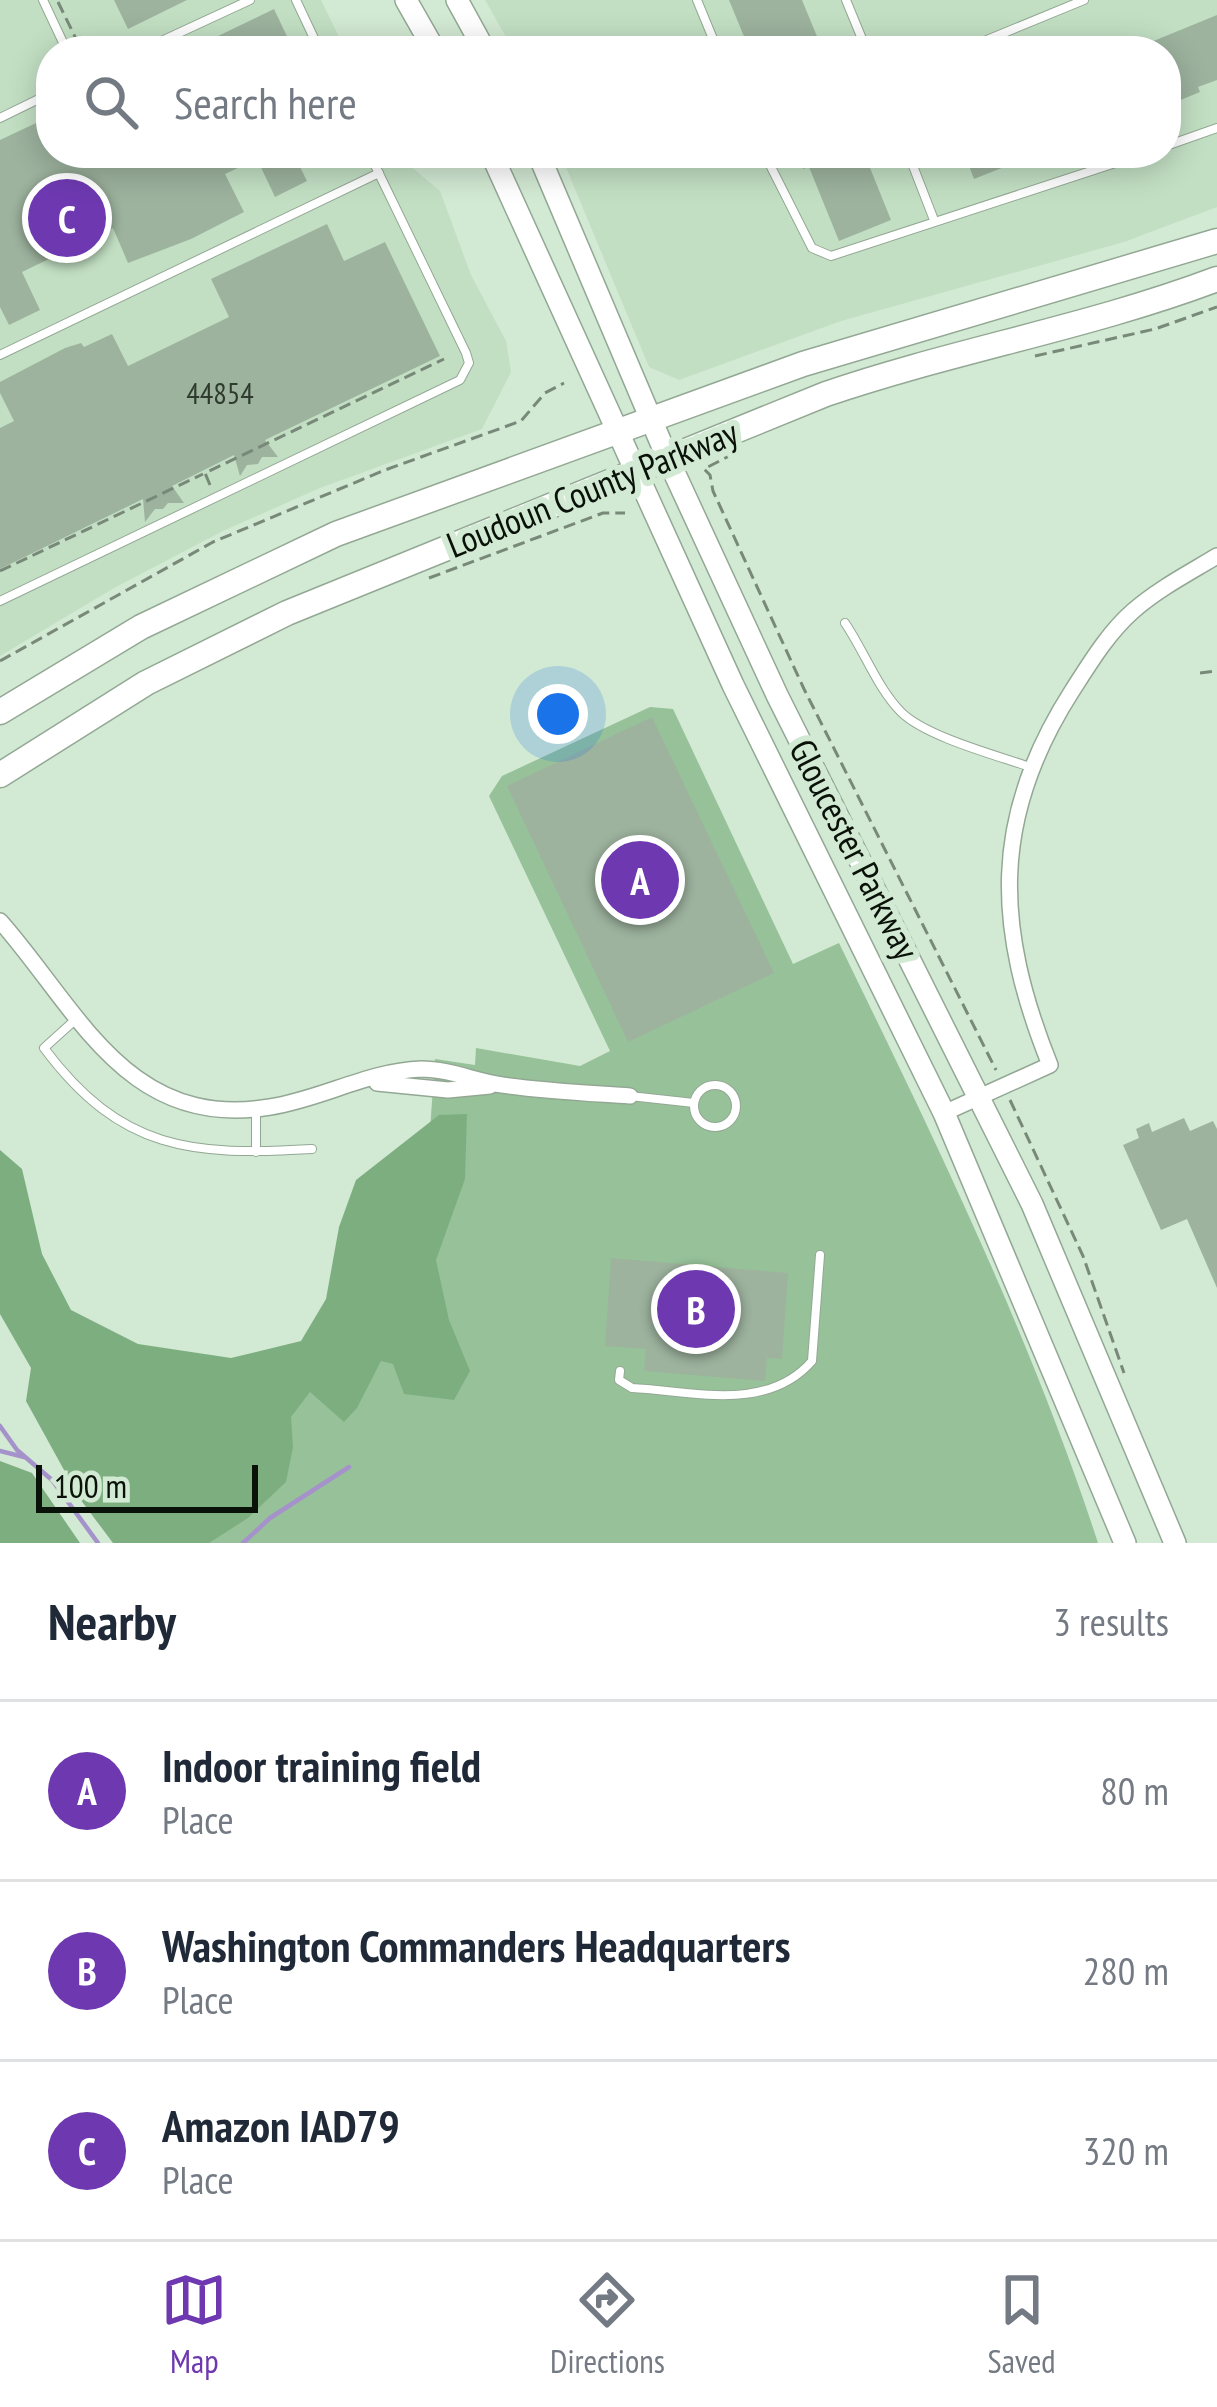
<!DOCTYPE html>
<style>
:root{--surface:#fff;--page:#f6f6f7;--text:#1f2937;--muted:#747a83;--line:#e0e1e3;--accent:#6e39b0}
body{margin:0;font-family:"PT Sans Narrow",sans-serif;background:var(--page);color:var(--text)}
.scale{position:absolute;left:36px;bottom:30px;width:222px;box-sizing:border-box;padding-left:12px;border:6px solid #091109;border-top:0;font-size:33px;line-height:42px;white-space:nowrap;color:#091109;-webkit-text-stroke:9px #d2e9d3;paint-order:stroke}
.you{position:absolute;left:558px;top:714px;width:42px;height:42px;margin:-30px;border:9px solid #fff;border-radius:50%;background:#1a73e8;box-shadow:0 0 0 18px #1a73e833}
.badge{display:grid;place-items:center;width:78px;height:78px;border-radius:50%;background:var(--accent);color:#fff;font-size:39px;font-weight:700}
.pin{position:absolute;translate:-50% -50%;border:6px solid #fff;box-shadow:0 3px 12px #0006}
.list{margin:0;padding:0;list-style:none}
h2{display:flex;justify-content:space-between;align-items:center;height:156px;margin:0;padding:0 48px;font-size:51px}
h2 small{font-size:39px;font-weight:400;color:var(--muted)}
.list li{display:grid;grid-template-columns:78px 1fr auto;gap:36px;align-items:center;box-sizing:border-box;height:180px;padding:0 48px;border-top:3px solid var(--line)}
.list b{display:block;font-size:45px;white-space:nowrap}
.list p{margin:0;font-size:39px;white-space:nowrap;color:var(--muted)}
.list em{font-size:39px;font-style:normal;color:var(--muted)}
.icon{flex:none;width:66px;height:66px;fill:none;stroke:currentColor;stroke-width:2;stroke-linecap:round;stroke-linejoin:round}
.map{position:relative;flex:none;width:1217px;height:1543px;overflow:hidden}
.search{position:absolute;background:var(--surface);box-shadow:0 6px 30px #0003;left:36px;right:36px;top:36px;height:132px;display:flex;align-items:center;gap:30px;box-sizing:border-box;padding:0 42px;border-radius:48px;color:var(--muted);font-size:45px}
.sheet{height:696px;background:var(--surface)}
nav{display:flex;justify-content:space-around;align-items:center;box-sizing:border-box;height:168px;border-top:3px solid var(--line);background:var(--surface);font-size:33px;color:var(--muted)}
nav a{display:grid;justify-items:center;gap:6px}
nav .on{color:var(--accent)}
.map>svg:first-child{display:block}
.built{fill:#c2dfc3}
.green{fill:#97c299}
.forest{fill:#7dae80}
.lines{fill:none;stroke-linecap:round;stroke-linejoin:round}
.stream{stroke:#a692cb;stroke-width:4.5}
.building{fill:#9db39e}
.lane-casing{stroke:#93a894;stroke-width:10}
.street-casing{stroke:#93a894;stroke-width:18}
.secondary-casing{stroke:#93a894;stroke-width:24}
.primary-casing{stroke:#93a894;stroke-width:27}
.path{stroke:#788979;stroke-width:3;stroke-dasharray:12 6;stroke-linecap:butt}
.lane{stroke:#fff;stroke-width:8}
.street{stroke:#fff;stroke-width:15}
.secondary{stroke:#fff;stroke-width:21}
.primary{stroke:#fff;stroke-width:24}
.labels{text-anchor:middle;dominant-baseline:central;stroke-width:12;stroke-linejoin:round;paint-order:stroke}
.number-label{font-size:30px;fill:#2e3a2e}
.street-label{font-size:36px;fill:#091109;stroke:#d2e9d3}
</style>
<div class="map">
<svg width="1217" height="1543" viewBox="0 0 1217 1543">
<rect width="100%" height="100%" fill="#d2e9d3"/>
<g class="built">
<path d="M0 0H321L346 51H51V153H395L440 191 471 275 506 341 511 372 482 429 320 488 223 531 114 588 0 656Z"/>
<path d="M485 0H1217V207L1124 242 841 321 679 380 649 367 560 153H1166V51H514Z"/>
</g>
<path class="green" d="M650 707 673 709 793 964 839 943C934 1138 1031 1336 1098 1543H200L430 1130 435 1059 475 1065 476 1048 580 1066 610 1051 489 796 502 776Z"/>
<g class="forest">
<path d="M467 1114 465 1179 436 1260 449 1320 470 1371 454 1400 404 1394 393 1364 381 1361 357 1408 344 1422 310 1392 291 1417 293 1447 286 1482 248 1518 209 1543H113L80 1499 26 1401 31 1368 0 1314V1150L22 1169 42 1254 71 1310 138 1344 231 1358 301 1341 326 1299 339 1227 356 1180 439 1115Z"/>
<path d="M0 1461 32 1473 80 1543H0Z"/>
</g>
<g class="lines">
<g class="stream">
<path d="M0 1426 17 1450 52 1480 98 1543"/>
<path d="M0 1451 24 1457"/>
<path d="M243 1543 270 1518 349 1467"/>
</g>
</g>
<g class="building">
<path d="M114 0H187L128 29Z"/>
<path d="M729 0H802L823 51H750Z"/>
<path d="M274 9 294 51H187Z"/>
<path d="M1217 15V80L1198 87 1200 92 1166 106V51H1129Z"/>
<path d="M51 116V153H293L307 181 275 197 257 159 225 174 244 212 191 239 128 263 113 228 22 272 40 310 9 325 0 307V140Z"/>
<path d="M797 153H864L891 220 839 241 809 167 803 169Z"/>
<path d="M964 153H1037V154L974 179Z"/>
<path d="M327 224 344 261 385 242 440 356 265 440 278 457H262L258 464 247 465 240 476 234 455 172 486 184 503H168L163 509H155L145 522 143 499 0 569V428L14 421 0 393V382L65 348 81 343 84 347 112 334 128 366 229 317 211 279Z"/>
<path d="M652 717 774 973 628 1042 507 786Z"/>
<path d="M1184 1118 1190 1131 1213 1121 1217 1129V1288L1187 1219 1161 1230 1123 1145 1139 1138 1136 1129 1149 1123 1152 1132Z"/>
<path d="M611 1258 788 1273 782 1359 767 1358 765 1381 644 1371 646 1349 605 1346Z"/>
</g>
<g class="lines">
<defs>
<g id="lane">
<path d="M43 0 67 51"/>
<path d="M296 0 320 51"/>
<path d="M697 0 718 51"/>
<path d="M846 0 867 51"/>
<path d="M140 51 250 0"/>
<path d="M960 51 1084 0"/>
<path d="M0 118 51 93"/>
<path d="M1166 146 1217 128"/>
<path d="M764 153 812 248 831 256 1146 153"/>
<path d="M908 153 934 220"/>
<path d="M0 355 379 173"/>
<path d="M0 601 460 380 469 363 466 353 369 153"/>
<path d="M845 623C864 651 878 689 901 712 926 737 999 756 1033 768"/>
<path d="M75 1020 44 1048C121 1151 192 1156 312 1149"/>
<circle cx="715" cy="1106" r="21"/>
<path d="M630 1096 694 1103"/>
<path d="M256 1152V1110"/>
<path d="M620 1371 619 1380 632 1388C692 1391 767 1413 812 1361L820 1255"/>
</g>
<g id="street">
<path d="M0 921C78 1009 127 1131 270 1107 322 1099 368 1071 421 1069 449 1069 475 1081 502 1085 544 1091 587 1093 630 1096"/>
<path d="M377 1083 448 1090 490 1086"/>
<path d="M944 1113 1050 1065C995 928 990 819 1072 691 1090 663 1108 633 1133 611 1158 589 1189 573 1217 556"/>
</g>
<g id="secondary">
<path d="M406 0 435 51"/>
<path d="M457 0 485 51"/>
<path d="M491 153 733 685 944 1113 1125 1543"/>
<path d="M538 153 667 457 777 695 1032 1204 1175 1543"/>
</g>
<g id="primary">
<path d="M0 712 141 627 336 534 803 364 1217 241"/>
<path d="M0 775 146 683 287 613 826 394C955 350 1090 327 1217 279"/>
</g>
</defs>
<use href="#lane" class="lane-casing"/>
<use href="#street" class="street-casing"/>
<use href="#secondary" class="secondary-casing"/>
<use href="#primary" class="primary-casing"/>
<g class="path">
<path d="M58 2 82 51"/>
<path d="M1035 356 1155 329 1217 307"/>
<path d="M735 453 704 469 710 475 713 491 804 689 996 1070"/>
<path d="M210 485 205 473 444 359"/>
<path d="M0 571 203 474"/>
<path d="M429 578 603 513H625"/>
<path d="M0 661 213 542 385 470 521 421 545 393 564 383"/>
<path d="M1200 673 1217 671"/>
<path d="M1010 1100 1083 1256 1124 1373"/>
</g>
<use href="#lane" class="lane"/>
<use href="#street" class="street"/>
<use href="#secondary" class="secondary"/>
<use href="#primary" class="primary"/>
</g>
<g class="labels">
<g class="number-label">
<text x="220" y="392">44854</text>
</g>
<g class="street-label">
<text transform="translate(592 488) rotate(-22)">Loudoun County Parkway</text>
<text transform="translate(855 849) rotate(63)">Gloucester Parkway</text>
</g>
</g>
</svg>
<div class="scale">100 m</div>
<div class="you"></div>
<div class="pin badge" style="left:640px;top:880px">A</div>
<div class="pin badge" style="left:696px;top:1309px">B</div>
<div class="pin badge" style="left:67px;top:218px">C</div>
<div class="search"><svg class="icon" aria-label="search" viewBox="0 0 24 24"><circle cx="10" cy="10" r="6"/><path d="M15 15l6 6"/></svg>Search here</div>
</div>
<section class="sheet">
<h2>Nearby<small>3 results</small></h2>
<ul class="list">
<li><span class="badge">A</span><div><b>Indoor training field</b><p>Place</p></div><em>80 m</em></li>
<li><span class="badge">B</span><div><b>Washington Commanders Headquarters</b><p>Place</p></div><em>280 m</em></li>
<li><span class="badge">C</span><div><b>Amazon IAD79</b><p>Place</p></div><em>320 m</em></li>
</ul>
</section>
<nav>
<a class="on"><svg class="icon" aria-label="map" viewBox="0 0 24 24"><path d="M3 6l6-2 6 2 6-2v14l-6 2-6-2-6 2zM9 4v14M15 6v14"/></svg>Map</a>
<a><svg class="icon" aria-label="directions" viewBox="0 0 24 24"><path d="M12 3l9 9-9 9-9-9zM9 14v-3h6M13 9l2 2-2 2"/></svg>Directions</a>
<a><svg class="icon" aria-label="saved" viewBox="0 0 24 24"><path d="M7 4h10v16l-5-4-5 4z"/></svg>Saved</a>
</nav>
